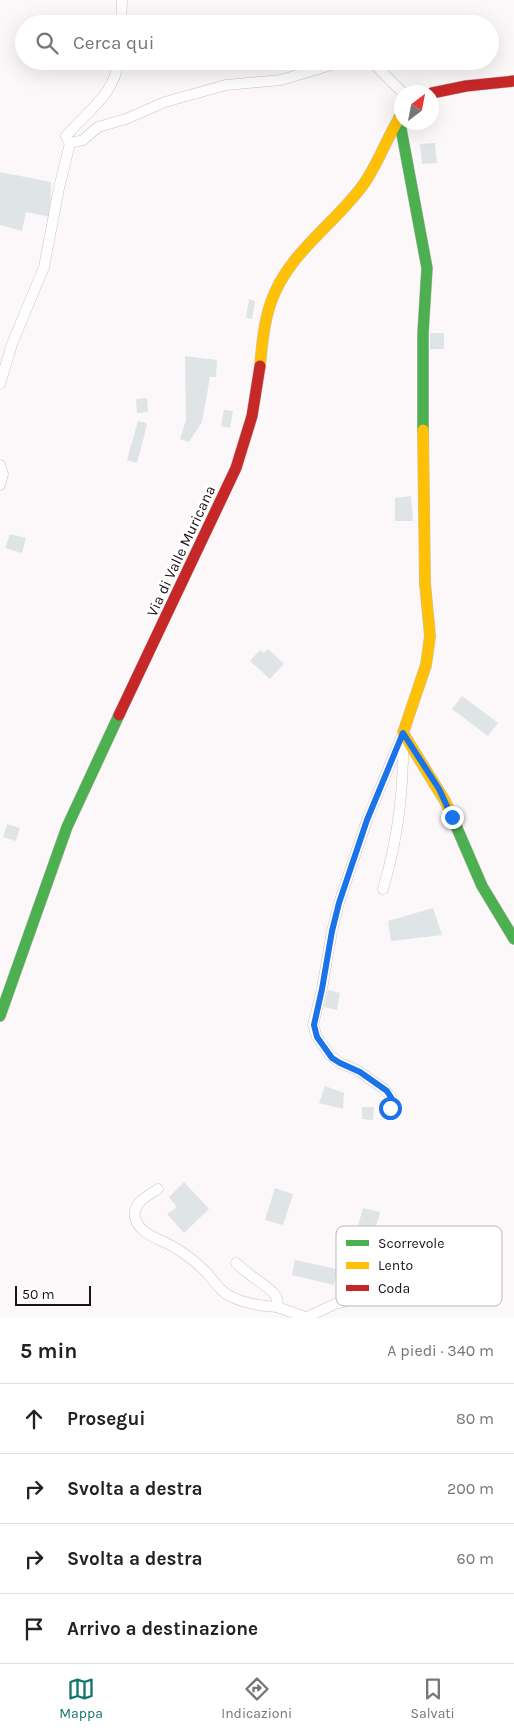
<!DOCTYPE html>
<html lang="it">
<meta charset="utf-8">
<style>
:root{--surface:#fff;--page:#f6f6f6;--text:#222;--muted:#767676;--line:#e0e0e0;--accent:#0f766e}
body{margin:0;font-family:Karla,sans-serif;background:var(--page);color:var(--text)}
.compass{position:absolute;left:394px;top:85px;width:45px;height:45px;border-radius:50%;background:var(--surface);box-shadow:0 5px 20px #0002;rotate:32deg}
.scale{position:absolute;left:15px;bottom:12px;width:76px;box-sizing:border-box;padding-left:5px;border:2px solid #1d1216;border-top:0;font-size:14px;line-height:18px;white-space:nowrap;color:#1d1216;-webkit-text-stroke:4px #fff;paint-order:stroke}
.stop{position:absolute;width:15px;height:15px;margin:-11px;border:4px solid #1a73e8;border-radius:50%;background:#fff}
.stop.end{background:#1a73e8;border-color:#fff;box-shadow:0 1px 5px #0008}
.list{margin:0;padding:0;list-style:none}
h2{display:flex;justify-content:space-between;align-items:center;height:65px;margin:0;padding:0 20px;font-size:21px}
h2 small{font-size:16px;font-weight:400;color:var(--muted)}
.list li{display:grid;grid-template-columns:32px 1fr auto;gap:15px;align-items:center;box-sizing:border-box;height:70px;padding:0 20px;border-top:1px solid var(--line)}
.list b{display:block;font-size:19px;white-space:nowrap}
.list em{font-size:16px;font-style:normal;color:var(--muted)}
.icon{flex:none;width:28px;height:28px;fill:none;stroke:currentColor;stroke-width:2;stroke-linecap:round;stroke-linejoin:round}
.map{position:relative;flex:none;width:514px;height:1318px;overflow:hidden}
.search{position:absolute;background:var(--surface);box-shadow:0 5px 20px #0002;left:15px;right:15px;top:15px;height:55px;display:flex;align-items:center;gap:12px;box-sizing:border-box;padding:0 18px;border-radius:28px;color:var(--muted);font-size:19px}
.sheet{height:345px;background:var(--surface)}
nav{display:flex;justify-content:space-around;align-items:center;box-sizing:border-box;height:70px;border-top:1px solid var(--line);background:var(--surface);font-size:14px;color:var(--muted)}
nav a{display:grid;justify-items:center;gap:2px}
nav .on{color:var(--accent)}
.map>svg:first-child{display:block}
.building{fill:#dfe4e6}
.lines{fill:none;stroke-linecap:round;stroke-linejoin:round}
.street-casing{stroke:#ccc3c6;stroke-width:11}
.fast-casing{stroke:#ccc3c6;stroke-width:12}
.slow-casing{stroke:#ccc3c6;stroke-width:12}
.jam-casing{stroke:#ccc3c6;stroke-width:12}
.street{stroke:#fffefe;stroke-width:10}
.fast{stroke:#4caf50;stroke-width:11}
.slow{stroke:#ffc107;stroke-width:11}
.jam{stroke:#c62828;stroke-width:11}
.route{stroke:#1a73e8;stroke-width:6}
.labels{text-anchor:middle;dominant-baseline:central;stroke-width:5;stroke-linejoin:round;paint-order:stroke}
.street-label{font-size:15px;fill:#1d1216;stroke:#fff}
.key{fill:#fff;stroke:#bbb8b9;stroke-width:1}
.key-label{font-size:14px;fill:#1d1216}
</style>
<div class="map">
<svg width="514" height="1318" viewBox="0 0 514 1318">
<rect width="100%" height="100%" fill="#fcf7f9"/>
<g class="building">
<path d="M435 143 437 163 422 164 420 144Z"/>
<path d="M0 172 51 182 50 217 26 212 22 231 0 225Z"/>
<path d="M249 299 255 301 252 319 246 318Z"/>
<rect x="430" y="333" width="14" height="16"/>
<path d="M185 356 217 360 216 377H210L202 422 189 442 180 439 186 420Z"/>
<path d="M147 398 148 412 137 413 136 399Z"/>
<path d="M224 410 233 411 230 428 221 426Z"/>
<path d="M138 421 146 423 147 425 137 463 127 460Z"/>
<path d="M411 496 413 521H395V498Z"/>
<path d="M10 534 26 538 22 553 5 548Z"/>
<path d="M268 649 284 664 270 679 250 661 260 650 264 653Z"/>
<path d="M462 696 498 723 488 736 452 709Z"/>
<path d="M7 824 20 828 16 841 3 837Z"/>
<path d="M433 908 442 935 391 941 388 921Z"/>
<path d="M328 990 340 993 337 1010 324 1007Z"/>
<path d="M325 1086 344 1093 343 1109 319 1103Z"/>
<path d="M362 1107H374L373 1120 362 1119Z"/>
<path d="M184 1182 209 1209 184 1233 167 1214 177 1207 169 1197Z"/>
<path d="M275 1188 293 1194 283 1225 265 1220Z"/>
<path d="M363 1208 380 1212 372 1241 355 1237Z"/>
<path d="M295 1260 337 1269 334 1285 292 1275Z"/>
</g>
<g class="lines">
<defs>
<g id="street">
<path d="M121 24 122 0"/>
<path d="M118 61C116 94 85 113 66 136L70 143 83 140 98 127 126 119 165 102 226 85 281 80 338 63 372 62 402 92"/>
<path d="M0 384 12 344 44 267 59 188 70 143"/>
<path d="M0 465 3 474 0 485"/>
<path d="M383 889C398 839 404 790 403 737"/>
<path d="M388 1111 392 1102 391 1097 384 1089 357 1070 340 1063 330 1055 317 1037 313 1025 322 989 332 931 339 903 367 820 403 733"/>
<path d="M158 1189C149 1195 132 1203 135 1217 138 1235 164 1240 177 1249 187 1255 198 1264 207 1273 214 1281 219 1290 228 1295 242 1303 261 1306 277 1307"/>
<path d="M236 1263C247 1275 268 1285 275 1295 278 1299 278 1303 277 1307L305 1317"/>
<path d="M305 1318 335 1304 351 1300 359 1295 363 1288 371 1268 384 1246 390 1234"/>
</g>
<g id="fast">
<path d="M399 118 427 268 423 333V430"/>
<path d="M450 812 482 886 514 939"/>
<path d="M0 1016 67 827 119 715"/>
</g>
<g id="slow">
<path d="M260 366C262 345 264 322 271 302 288 253 334 225 363 185 379 163 387 136 402 114"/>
<path d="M423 430 425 583 430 636 426 665 403 733 445 801 450 812"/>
</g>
<g id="jam">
<path d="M432 93 466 86 514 81"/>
<path d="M119 715 236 468 252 416 260 366"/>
</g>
</defs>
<use href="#street" class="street-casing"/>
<use href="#fast" class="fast-casing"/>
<use href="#slow" class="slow-casing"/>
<use href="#jam" class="jam-casing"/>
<use href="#street" class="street"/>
<use href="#fast" class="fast"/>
<use href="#slow" class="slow"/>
<use href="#jam" class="jam"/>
</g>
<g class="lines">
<path class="route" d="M390 1108 392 1099 387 1091 360 1072 340 1063 332 1058 317 1037 314 1025 322 989 332 931 339 903 367 820 403 733 439 789 452 817"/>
</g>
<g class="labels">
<g class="street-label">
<text transform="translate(181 551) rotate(-65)">Via di Valle Muricana</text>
</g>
</g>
<rect x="336" y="1226" width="166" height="80" rx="8" class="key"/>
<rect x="346" y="1240" width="23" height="6" fill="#4caf50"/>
<rect x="346" y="1262" width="23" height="7" fill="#ffc107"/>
<rect x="346" y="1285" width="23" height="6" fill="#c62828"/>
<g class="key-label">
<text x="378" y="1248">Scorrevole</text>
<text x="378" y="1270">Lento</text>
<text x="378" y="1293">Coda</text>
</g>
</svg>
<svg class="compass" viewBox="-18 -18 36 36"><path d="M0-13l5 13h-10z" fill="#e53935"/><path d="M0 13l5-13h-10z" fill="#767676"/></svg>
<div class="scale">50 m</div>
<div class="stop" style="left:390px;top:1108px"></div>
<div class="stop end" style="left:452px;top:817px"></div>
<div class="search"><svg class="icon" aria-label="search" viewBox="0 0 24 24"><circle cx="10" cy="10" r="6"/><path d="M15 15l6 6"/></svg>Cerca qui</div>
</div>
<section class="sheet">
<h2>5 min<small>A piedi · 340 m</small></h2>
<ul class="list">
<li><svg class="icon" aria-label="ahead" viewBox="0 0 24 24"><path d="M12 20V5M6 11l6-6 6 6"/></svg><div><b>Prosegui</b></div><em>80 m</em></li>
<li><svg class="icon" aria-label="right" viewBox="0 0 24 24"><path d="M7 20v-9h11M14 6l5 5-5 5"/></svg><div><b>Svolta a destra</b></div><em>200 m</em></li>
<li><svg class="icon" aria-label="right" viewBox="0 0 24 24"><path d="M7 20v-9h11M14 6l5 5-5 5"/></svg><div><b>Svolta a destra</b></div><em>60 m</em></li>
<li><svg class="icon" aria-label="arrive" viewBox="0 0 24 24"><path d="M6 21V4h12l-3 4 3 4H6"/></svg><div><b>Arrivo a destinazione</b></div></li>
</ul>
</section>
<nav>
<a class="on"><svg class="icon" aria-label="map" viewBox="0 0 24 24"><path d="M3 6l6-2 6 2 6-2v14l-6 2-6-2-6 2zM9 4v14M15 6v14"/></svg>Mappa</a>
<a><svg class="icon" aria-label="directions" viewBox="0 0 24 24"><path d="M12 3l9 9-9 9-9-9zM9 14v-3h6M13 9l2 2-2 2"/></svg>Indicazioni</a>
<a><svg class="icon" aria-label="saved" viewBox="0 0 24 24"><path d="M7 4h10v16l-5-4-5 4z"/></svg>Salvati</a>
</nav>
